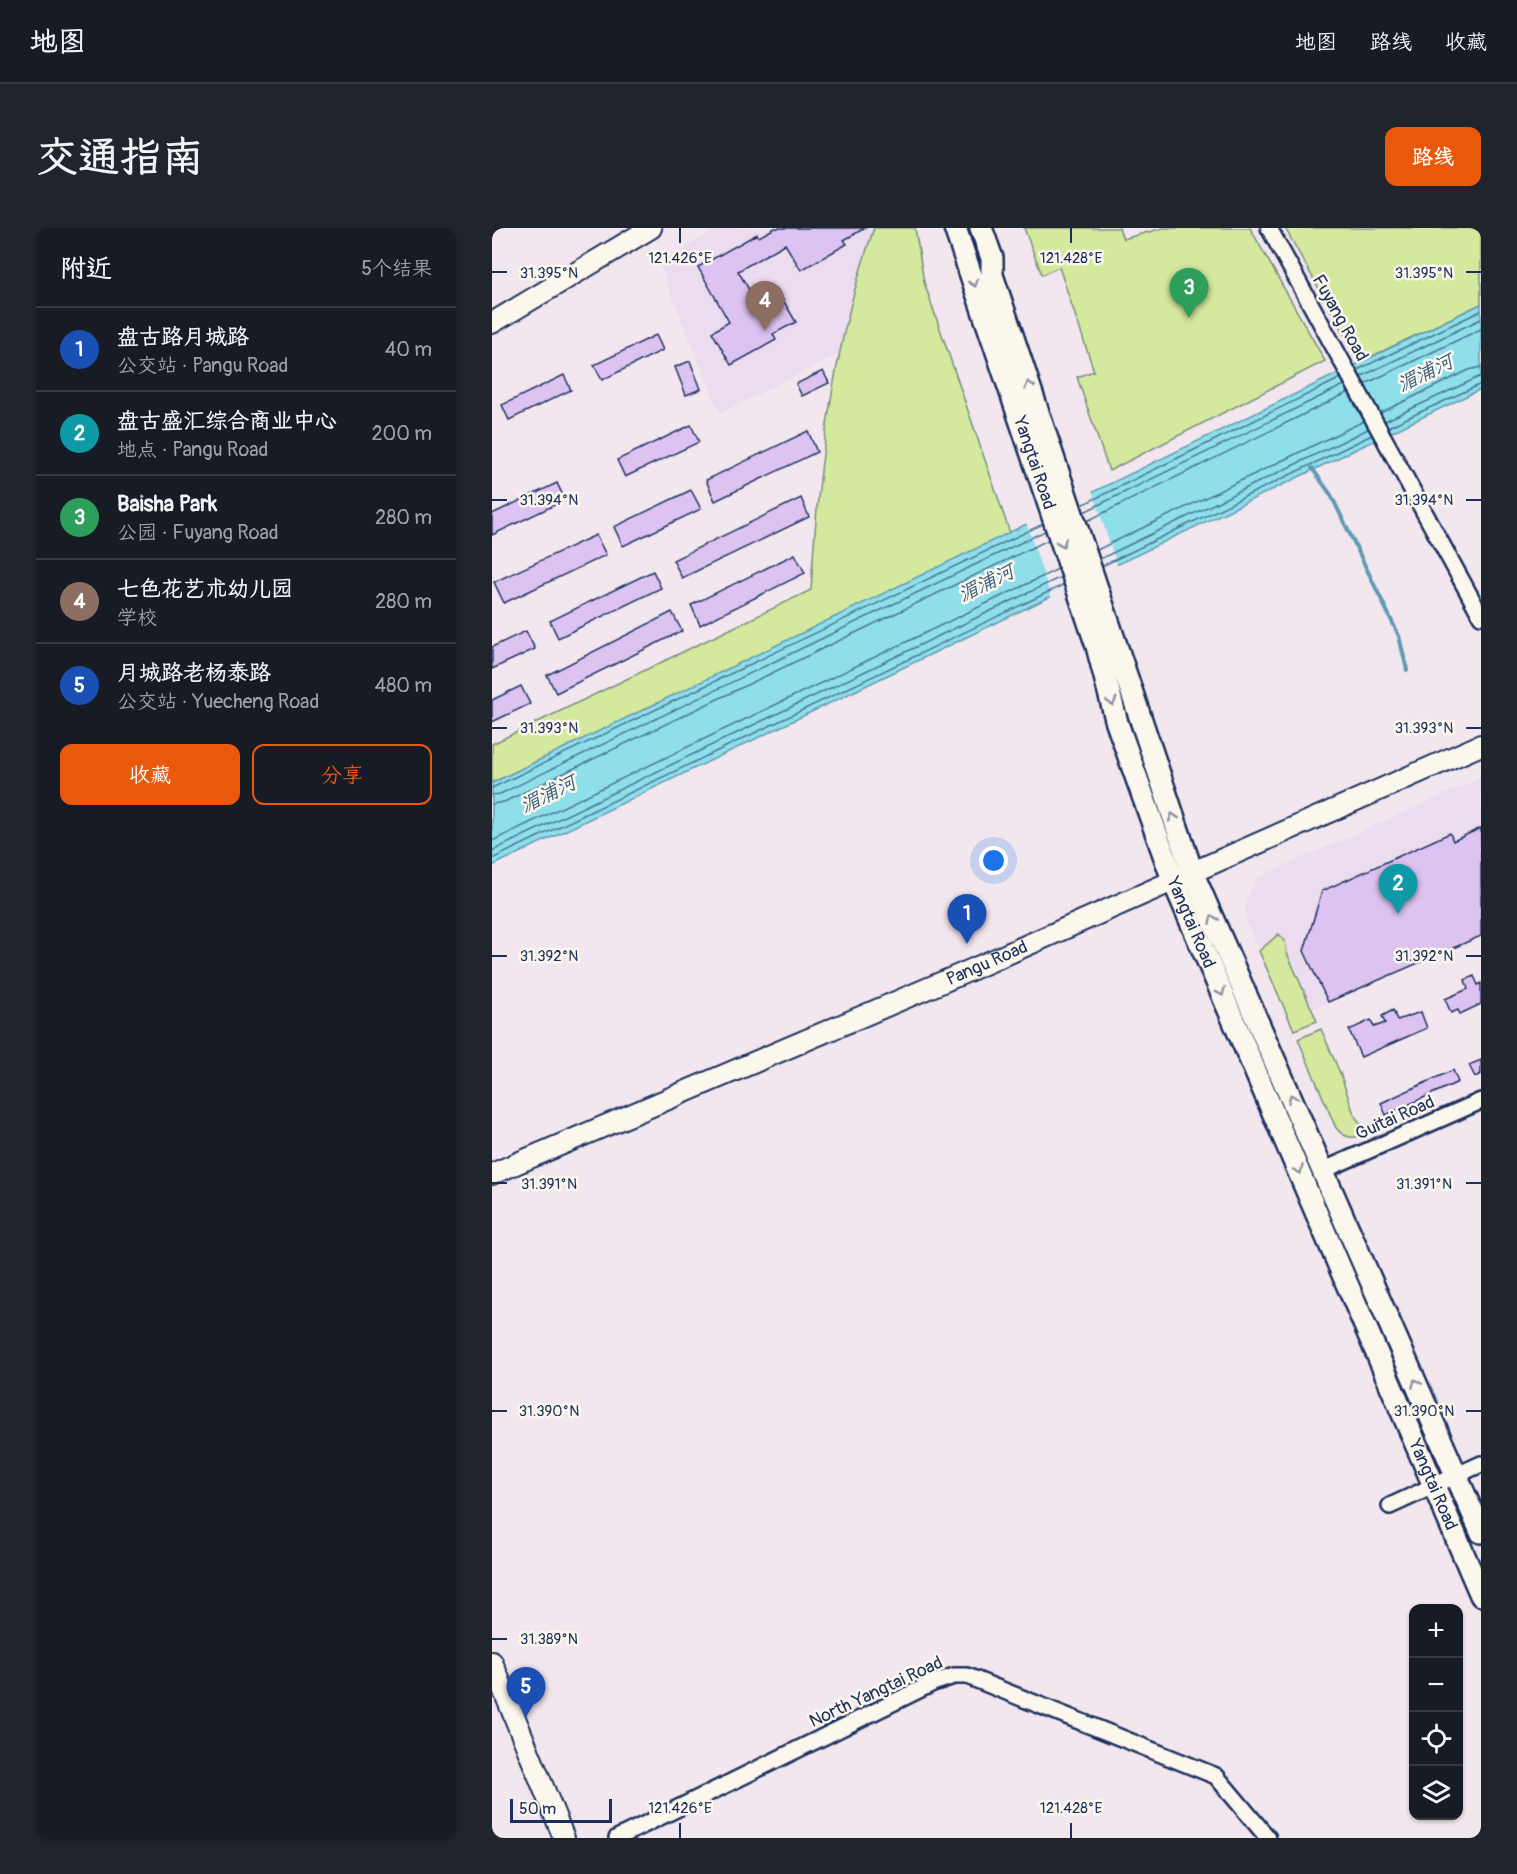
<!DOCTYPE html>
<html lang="zh">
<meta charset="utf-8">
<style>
:root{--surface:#171b24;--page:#20242c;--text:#f1f3f6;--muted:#9ea1a6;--line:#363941;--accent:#ea580c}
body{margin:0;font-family:Pangolin,"LXGW WenKai TC",sans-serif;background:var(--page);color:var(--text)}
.controls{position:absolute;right:18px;bottom:18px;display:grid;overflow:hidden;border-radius:12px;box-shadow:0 2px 4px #0004}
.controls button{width:54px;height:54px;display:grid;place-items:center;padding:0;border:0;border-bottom:2px solid var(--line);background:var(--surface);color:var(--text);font:30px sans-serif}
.scale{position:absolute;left:18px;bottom:15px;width:102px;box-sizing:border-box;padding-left:6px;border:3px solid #1b2f5e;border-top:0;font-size:16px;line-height:21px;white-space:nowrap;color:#1b2f5e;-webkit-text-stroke:4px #fbf7ec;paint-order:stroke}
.you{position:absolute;left:502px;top:633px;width:21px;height:21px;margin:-15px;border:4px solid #fff;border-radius:50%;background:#1a73e8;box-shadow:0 0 0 9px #1a73e833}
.badge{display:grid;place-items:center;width:39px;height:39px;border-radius:50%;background:var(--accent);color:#fff;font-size:20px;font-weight:700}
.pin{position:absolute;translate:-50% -50px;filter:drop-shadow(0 2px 3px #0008)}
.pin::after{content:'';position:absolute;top:32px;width:21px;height:18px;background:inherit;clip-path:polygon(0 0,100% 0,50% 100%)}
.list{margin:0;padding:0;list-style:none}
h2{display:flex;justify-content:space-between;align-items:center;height:78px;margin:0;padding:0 24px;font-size:26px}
h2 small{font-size:20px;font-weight:400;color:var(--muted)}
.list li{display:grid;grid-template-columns:39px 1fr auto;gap:18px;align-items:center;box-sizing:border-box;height:84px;padding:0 24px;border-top:2px solid var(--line)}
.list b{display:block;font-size:22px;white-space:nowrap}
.list p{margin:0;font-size:20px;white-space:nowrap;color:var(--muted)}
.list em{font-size:20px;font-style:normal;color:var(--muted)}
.actions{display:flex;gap:12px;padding:18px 24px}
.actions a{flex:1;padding:14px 0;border:2px solid var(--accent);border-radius:12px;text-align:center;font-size:21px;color:var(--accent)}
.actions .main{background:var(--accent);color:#fff}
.icon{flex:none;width:33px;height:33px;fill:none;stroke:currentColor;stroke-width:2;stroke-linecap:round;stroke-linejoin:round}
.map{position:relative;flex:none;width:989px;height:1610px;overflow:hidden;border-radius:12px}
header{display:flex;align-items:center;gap:36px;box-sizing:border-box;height:84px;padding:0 30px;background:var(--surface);border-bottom:2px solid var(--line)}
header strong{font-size:28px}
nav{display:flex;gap:33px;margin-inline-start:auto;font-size:21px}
.intro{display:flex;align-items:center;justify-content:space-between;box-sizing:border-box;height:144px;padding:0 36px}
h1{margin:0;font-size:42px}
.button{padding:15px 27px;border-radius:12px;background:var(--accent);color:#fff;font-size:21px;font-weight:700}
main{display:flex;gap:36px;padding:0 36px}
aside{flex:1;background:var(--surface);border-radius:12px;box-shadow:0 2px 4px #0004}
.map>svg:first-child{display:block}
.built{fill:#ecdcef}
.green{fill:#d4e99d;stroke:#788c7e;stroke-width:1.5}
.water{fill:#8fdfea;stroke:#6199b2;stroke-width:1.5}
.pier{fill:#f2e7ee}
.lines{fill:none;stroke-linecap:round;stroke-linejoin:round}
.shore{stroke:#497596;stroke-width:1.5}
.stream{stroke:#6199b2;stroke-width:4}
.building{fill:#ddc3f2;stroke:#1b2f5e;stroke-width:1.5}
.minor-casing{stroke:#1b2f5e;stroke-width:20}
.tertiary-casing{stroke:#1b2f5e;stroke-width:24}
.secondary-casing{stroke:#1b2f5e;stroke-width:26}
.minor{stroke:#fbf7ec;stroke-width:15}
.tertiary{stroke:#fbf7ec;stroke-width:20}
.secondary{stroke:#fbf7ec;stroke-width:21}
.oneway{stroke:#8b93a5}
.ticks{fill:none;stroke:#1b2f5e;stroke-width:2}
.labels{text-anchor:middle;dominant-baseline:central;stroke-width:5;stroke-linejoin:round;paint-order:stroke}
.street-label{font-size:18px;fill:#1b2f5e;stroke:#fbf7ec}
.water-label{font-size:20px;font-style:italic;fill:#385b81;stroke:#fbf7ec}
.ticks-label{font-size:15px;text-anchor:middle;fill:#1b2f5e;stroke:#fbf7ec;stroke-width:5;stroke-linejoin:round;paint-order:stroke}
</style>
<header>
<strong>地图</strong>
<nav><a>地图</a><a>路线</a><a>收藏</a></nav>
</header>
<div class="intro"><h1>交通指南</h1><a class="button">路线</a></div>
<main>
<aside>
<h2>附近<small>5个结果</small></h2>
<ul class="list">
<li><span class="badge" style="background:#1a4fb4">1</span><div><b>盘古路月城路</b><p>公交站 · Pangu Road</p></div><em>40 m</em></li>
<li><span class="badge" style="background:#0f9aa8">2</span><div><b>盘古盛汇综合商业中心</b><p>地点 · Pangu Road</p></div><em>200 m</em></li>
<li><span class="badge" style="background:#2e9e5b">3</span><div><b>Baisha Park</b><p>公园 · Fuyang Road</p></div><em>280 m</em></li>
<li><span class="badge" style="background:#8d6e63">4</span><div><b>七色花艺术幼儿园</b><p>学校</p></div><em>280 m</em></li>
<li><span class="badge" style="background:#1a4fb4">5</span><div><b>月城路老杨泰路</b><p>公交站 · Yuecheng Road</p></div><em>480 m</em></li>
</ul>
<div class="actions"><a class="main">收藏</a><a>分享</a></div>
</aside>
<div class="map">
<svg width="989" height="1610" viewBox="0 0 989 1610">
<rect width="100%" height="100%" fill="#f2e7ee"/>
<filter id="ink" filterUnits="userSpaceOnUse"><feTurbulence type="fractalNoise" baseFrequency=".0167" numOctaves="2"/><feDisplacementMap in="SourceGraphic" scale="12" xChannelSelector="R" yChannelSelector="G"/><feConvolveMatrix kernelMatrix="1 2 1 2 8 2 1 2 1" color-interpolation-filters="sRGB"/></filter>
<g filter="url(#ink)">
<g class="built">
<path d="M226 0H382L346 127 228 185 167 36Z"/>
<path d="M989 550V708L797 791 754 692V672L765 650Z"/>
</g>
<g class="green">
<path d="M382 0H423L432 54 518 305 0 555V516L319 362C326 239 341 117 382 0Z"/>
<path d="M532 0H627L631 11 671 0H758L833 133 617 243 585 149 602 143 567 39 550 47Z"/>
<path d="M793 0H989V76L868 134Z"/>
<path d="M787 706 793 713 795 725 825 793 802 802 767 723Z"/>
<path d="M829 801 848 845 862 886 868 896 875 901 885 900C869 908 857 916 844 900L806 811Z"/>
</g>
<path class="water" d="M989 76V161L0 638V555Z"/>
<g class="pier">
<path d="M600 262 626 340 595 355 569 277Z"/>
<path d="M565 279 591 357 560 372 534 294Z"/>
</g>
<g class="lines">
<g class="shore">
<path d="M865 142 989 83"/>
<path d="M868 149 989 91"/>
<path d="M873 156 989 101"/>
<path d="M888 185 977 142 989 139"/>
<path d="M893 193 989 148"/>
<path d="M896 199 989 156"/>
<path d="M590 277 849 150"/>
<path d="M592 284 852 157"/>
<path d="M595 293 857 164"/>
<path d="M605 322 872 193"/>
<path d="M608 331 876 201"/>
<path d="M610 338 880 207"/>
<path d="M0 560 551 296"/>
<path d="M0 567 8 566 553 303"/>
<path d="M0 576 12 574 556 312"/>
<path d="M0 613 566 341"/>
<path d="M0 623 569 349"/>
<path d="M0 631 571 357"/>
</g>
<path class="stream" d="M820 240 839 267 907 408 915 442"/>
</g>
<g class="building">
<path d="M283 0H373L352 12 355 16 309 42 293 16 246 43 263 72 284 60 304 94 281 106 284 112 239 137 220 104 237 94 206 39 265 6 267 9Z"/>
<path d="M164 107 171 122 110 152 102 137Z"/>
<path d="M198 133 209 161 194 167 183 139Z"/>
<path d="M331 143 337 155 310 168 304 156Z"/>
<path d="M72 147 79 162 17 192 10 177Z"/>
<path d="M199 197 207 214 133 249 125 232Z"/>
<path d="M316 203 325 224 223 273 214 252Z"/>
<path d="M65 255 73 272 0 307V286Z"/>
<path d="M199 262 209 281 131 318 122 299Z"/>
<path d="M309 270 317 289 190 350 181 332Z"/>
<path d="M104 307 114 327 12 375 2 354Z"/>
<path d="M303 326 313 345 208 397 199 377Z"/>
<path d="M161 343 169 360 66 410 58 393Z"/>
<path d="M180 384 190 403 64 465 55 447Z"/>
<path d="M34 403 43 421 0 441V419Z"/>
<path d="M29 458 38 476 0 494V472Z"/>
<path d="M989 600V708L836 774 812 723 830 663 958 605 961 613Z"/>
<path d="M982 748 986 757 989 755V776L968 786 966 782 959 785 953 771 976 761 973 752Z"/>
<path d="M901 782 905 792 929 784 935 800 869 829 857 802 879 792 882 799 893 795 890 788Z"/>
<path d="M989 832V846L983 849 977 837Z"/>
<path d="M961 842 966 854 894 887 889 875Z"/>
</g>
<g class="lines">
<defs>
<g id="minor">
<path d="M777 0 989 388"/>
<path d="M832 942 989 873"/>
<path d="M898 1278 989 1236"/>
<path d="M125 1610 441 1455 462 1448H475L724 1548 776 1610"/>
</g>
<g id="tertiary">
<path d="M0 95 159 0"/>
<path id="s1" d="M0 946 481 741 989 517"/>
<path d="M0 1434 72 1610"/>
</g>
<g id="secondary">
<path id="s2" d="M463 0 605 418 625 495 681 652 989 1367"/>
<path d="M489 0 500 30V47L700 644 989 1304"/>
</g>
</defs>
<use href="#minor" class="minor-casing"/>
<use href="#tertiary" class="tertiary-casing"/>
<use href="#secondary" class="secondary-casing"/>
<use href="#minor" class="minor"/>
<use href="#tertiary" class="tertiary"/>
<use href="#secondary" class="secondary"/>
</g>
<defs><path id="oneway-chevron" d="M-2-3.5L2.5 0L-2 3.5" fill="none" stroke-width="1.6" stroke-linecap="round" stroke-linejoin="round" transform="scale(1.5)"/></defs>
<g class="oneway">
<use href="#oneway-chevron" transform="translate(482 55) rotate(71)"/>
<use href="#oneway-chevron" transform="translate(537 157) rotate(-108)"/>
<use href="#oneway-chevron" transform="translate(570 315) rotate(71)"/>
<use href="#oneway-chevron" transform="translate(620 474) rotate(75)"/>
<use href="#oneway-chevron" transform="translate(681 589) rotate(-109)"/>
<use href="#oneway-chevron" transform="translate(721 691) rotate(-114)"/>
<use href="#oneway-chevron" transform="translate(729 764) rotate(66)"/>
<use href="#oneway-chevron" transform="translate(800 870) rotate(-114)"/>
<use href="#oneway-chevron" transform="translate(807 942) rotate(66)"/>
<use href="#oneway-chevron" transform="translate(924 1155) rotate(-113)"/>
</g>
</g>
<path class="ticks" d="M188 0V15M579 0V15M0 44H15M974 44H989M0 272H15M974 272H989M0 500H15M974 500H989M0 728H15M974 728H989M0 955H15M974 955H989M0 1183H15M974 1183H989M0 1411H15M188 1595V1610M579 1595V1610"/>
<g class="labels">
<g class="street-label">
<text transform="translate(848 90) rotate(61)">Fuyang Road</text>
<text stroke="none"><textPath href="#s2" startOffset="248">Yangtai Road</textPath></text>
<text stroke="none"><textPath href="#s2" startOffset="734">Yangtai Road</textPath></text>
<text stroke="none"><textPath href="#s1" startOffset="538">Pangu Road</textPath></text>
<text transform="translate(903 890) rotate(-24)">Guitai Road</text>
<text stroke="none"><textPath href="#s2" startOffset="1346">Yangtai Road</textPath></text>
<text transform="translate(384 1464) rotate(-25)">North Yangtai Road</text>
</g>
<g class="water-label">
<text transform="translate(933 145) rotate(-26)">湄浦河</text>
<text transform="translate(494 355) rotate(-26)">湄浦河</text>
<text transform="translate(56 566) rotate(-26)">湄浦河</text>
</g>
</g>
<g class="ticks-label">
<text x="188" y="35">121.426°E</text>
<text x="579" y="35">121.428°E</text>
<text x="57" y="50">31.395°N</text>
<text x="932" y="50">31.395°N</text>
<text x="57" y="277">31.394°N</text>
<text x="932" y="277">31.394°N</text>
<text x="57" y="505">31.393°N</text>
<text x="932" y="505">31.393°N</text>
<text x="57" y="733">31.392°N</text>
<text x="932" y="733">31.392°N</text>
<text x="57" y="961">31.391°N</text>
<text x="932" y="961">31.391°N</text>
<text x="57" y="1188">31.390°N</text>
<text x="932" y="1188">31.390°N</text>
<text x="57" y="1416">31.389°N</text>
<text x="188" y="1585">121.426°E</text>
<text x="579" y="1585">121.428°E</text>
</g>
</svg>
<div class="controls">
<button>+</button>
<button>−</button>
<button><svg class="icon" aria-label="locate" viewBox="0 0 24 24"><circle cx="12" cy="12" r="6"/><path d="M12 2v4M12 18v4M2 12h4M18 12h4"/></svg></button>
<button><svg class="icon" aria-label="layers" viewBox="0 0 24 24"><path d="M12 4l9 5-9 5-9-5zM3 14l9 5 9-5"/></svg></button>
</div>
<div class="scale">50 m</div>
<div class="you"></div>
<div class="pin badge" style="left:475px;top:716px;background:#1a4fb4">1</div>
<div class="pin badge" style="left:906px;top:686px;background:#0f9aa8">2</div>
<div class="pin badge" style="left:697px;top:90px;background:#2e9e5b">3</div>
<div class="pin badge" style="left:273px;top:103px;background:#8d6e63">4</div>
<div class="pin badge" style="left:34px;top:1489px;background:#1a4fb4">5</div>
</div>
</main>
